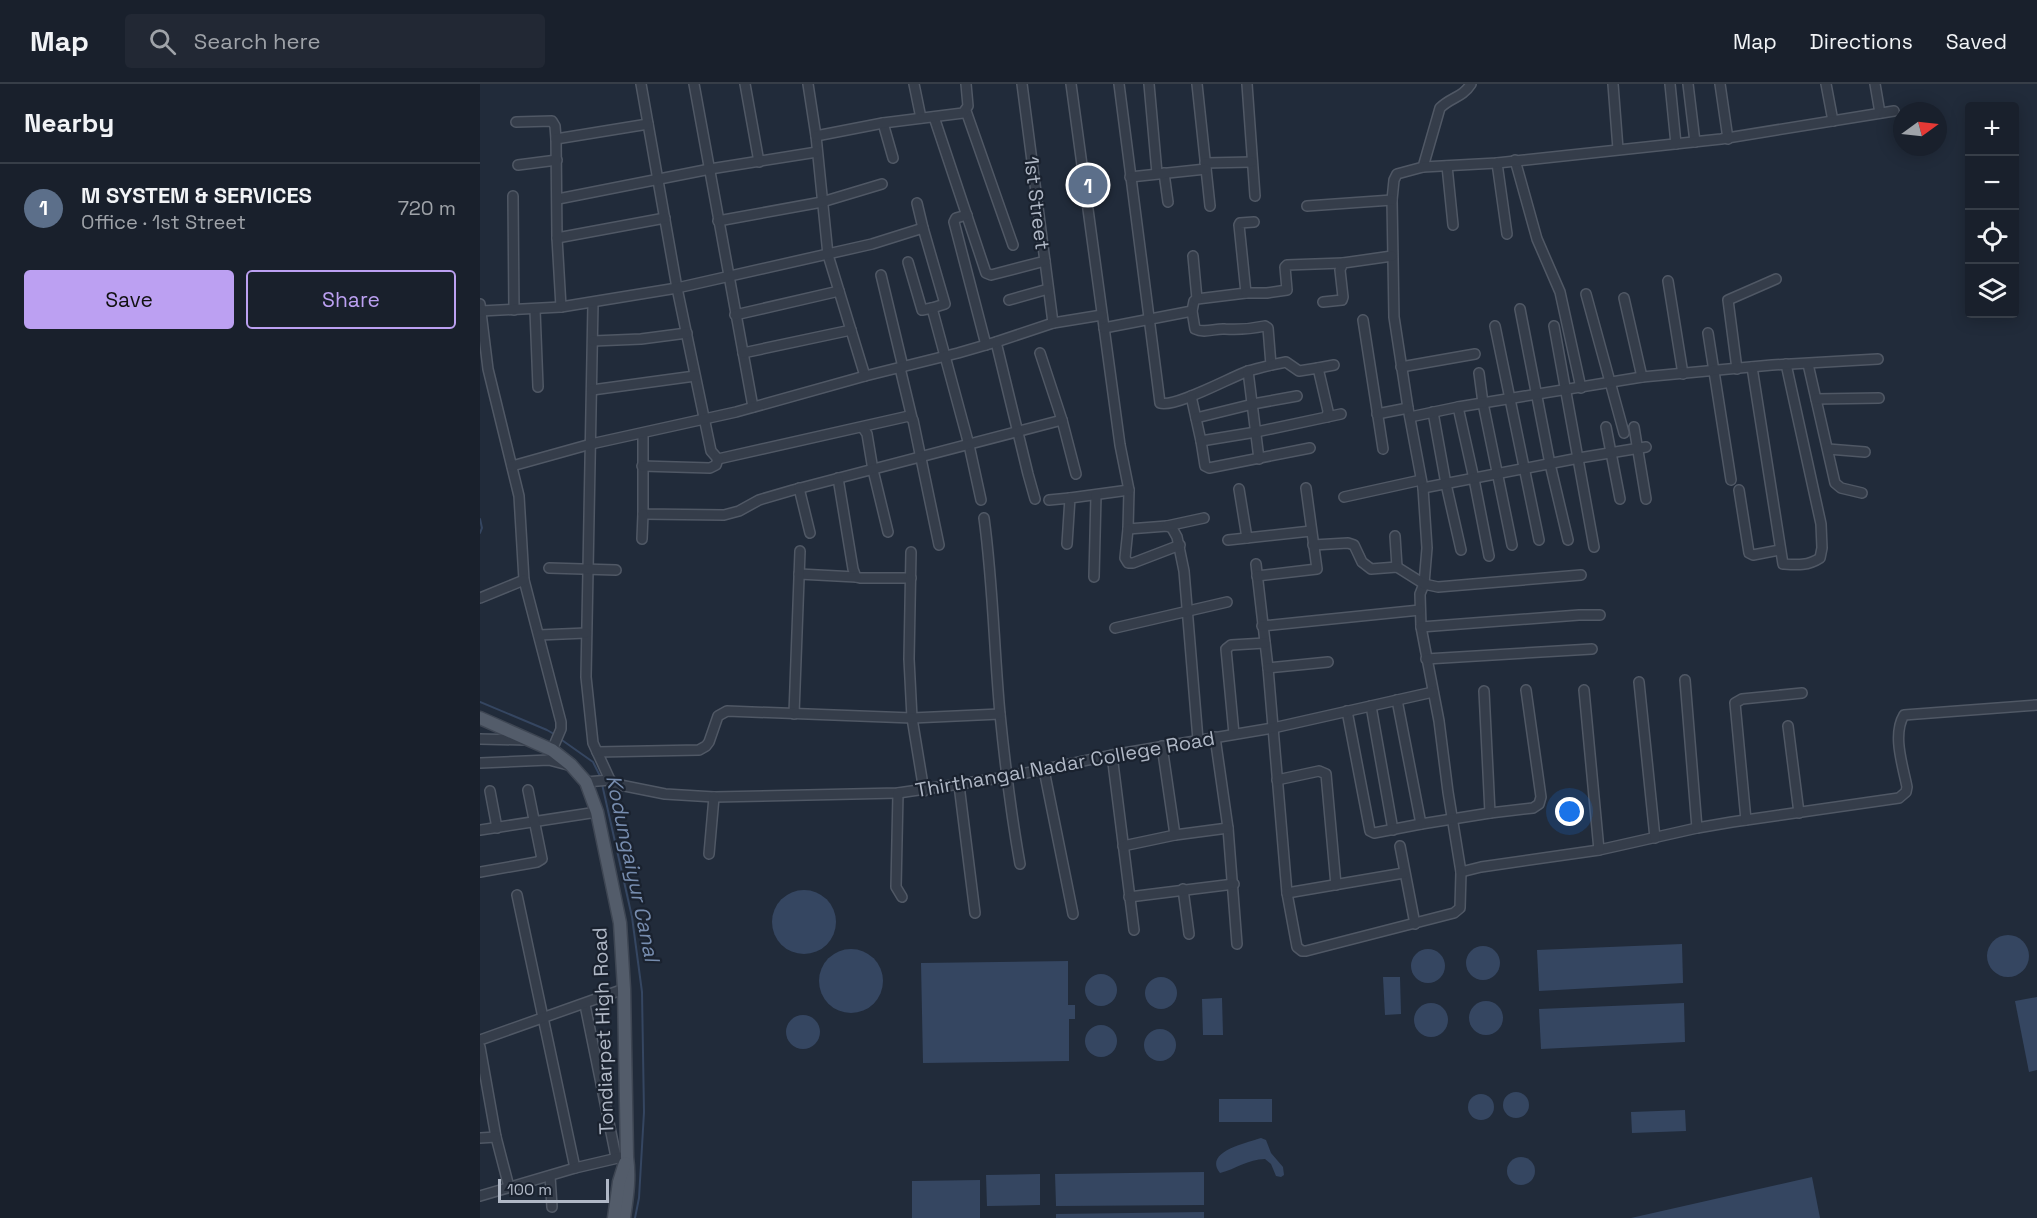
<!DOCTYPE html>
<meta charset="utf-8">
<style>
:root{--surface:#19202c;--page:#222834;--text:#f1f3f6;--muted:#9fa3a9;--line:#373e48;--accent:#bca0f2}
body{margin:0;font-family:"Space Grotesk",sans-serif;background:var(--page);color:var(--text)}
.controls{position:absolute;right:18px;top:18px;display:grid;overflow:hidden;border-radius:6px;box-shadow:0 3px 15px #0003}
.controls button{width:54px;height:54px;display:grid;place-items:center;padding:0;border:0;border-bottom:2px solid var(--line);background:var(--surface);color:var(--text);font:30px sans-serif}
.compass{position:absolute;left:1413px;top:18px;width:54px;height:54px;border-radius:50%;background:var(--surface);box-shadow:0 3px 15px #0003;rotate:75deg}
.scale{position:absolute;left:18px;bottom:15px;width:111px;box-sizing:border-box;padding-left:6px;border:3px solid #b0b8c6;border-top:0;font-size:16px;line-height:21px;white-space:nowrap;color:#b0b8c6;-webkit-text-stroke:4px #1a222f;paint-order:stroke}
.you{position:absolute;left:1090px;top:728px;width:21px;height:21px;margin:-15px;border:4px solid #fff;border-radius:50%;background:#1a73e8;box-shadow:0 0 0 9px #1a73e833}
.badge{display:grid;place-items:center;width:39px;height:39px;border-radius:50%;background:var(--accent);color:#fff;font-size:20px;font-weight:700}
.pin{position:absolute;translate:-50% -50%;border:3px solid #fff;box-shadow:0 2px 6px #0006}
.list{margin:0;padding:0;list-style:none}
h2{display:flex;justify-content:space-between;align-items:center;height:78px;margin:0;padding:0 24px;font-size:26px}
h2 small{font-size:20px;font-weight:400;color:var(--muted)}
.list li{display:grid;grid-template-columns:39px 1fr auto;gap:18px;align-items:center;box-sizing:border-box;height:90px;padding:0 24px;border-top:2px solid var(--line)}
.list b{display:block;font-size:22px;white-space:nowrap}
.list p{margin:0;font-size:20px;white-space:nowrap;color:var(--muted)}
.list em{font-size:20px;font-style:normal;color:var(--muted)}
.actions{display:flex;gap:12px;padding:18px 24px}
.actions a{flex:1;padding:14px 0;border:2px solid var(--accent);border-radius:6px;text-align:center;font-size:21px;color:var(--accent)}
.actions .main{background:var(--accent);color:#111}
.icon{flex:none;width:33px;height:33px;fill:none;stroke:currentColor;stroke-width:2;stroke-linecap:round;stroke-linejoin:round}
.map{position:relative;flex:none;width:1557px;height:1134px;overflow:hidden}
header{display:flex;align-items:center;gap:36px;box-sizing:border-box;height:84px;padding:0 30px;background:var(--surface);border-bottom:2px solid var(--line)}
header strong{font-size:28px}
nav{display:flex;gap:33px;margin-inline-start:auto;font-size:21px}
.search{width:420px;height:54px;background:var(--page);display:flex;align-items:center;gap:15px;box-sizing:border-box;padding:0 21px;border-radius:6px;color:var(--muted);font-size:22px}
main{display:flex}
aside{flex:1;background:var(--surface)}
.map>svg:first-child{display:block}
.water{fill:#354661}
.lines{fill:none;stroke-linecap:round;stroke-linejoin:round}
.stream{stroke:#354661;stroke-width:2}
.minor-casing{stroke:#505865;stroke-width:12}
.major-casing{stroke:#3e4653;stroke-width:15}
.minor{stroke:#353d4a;stroke-width:9}
.major{stroke:#535c6a;stroke-width:12}
.labels{text-anchor:middle;dominant-baseline:central;stroke-width:4.5;stroke-linejoin:round;paint-order:stroke}
.street-label{font-size:20px;fill:#b0b8c6;stroke:#1a222f}
.water-label{font-size:21px;font-style:italic;fill:#778daf;stroke:#1a222f}
</style>
<header>
<strong>Map</strong>
<div class="search"><svg class="icon" aria-label="search" viewBox="0 0 24 24"><circle cx="10" cy="10" r="6"/><path d="M15 15l6 6"/></svg>Search here</div>
<nav><a>Map</a><a>Directions</a><a>Saved</a></nav>
</header>
<main>
<aside>
<h2>Nearby<small></small></h2>
<ul class="list">
<li><span class="badge" style="background:#5c6f8a">1</span><div><b>M SYSTEM &amp; SERVICES</b><p>Office · 1st Street</p></div><em>720 m</em></li>
</ul>
<div class="actions"><a class="main">Save</a><a>Share</a></div>
</aside>
<div class="map">
<svg width="1557" height="1134" viewBox="0 0 1557 1134">
<rect width="100%" height="100%" fill="#212b3a"/>
<g class="water">
<circle cx="324" cy="838" r="32"/>
<circle cx="1528" cy="872" r="21"/>
<path d="M1202 860 1203 899 1059 907 1057 866Z"/>
<circle cx="1003" cy="879" r="17"/>
<circle cx="948" cy="882" r="17"/>
<circle cx="371" cy="897" r="32"/>
<path d="M588 877V921H595V935H589V977L443 979 441 879Z"/>
<circle cx="621" cy="906" r="16"/>
<circle cx="681" cy="909" r="16"/>
<path d="M903 893H920L921 930 905 931Z"/>
<path d="M1557 913V986L1549 988 1535 917Z"/>
<path d="M742 914 743 951H723L722 915Z"/>
<circle cx="1006" cy="934" r="17"/>
<circle cx="951" cy="936" r="17"/>
<path d="M1204 919 1205 958 1061 965 1059 925Z"/>
<circle cx="323" cy="948" r="17"/>
<circle cx="621" cy="957" r="16"/>
<circle cx="680" cy="961" r="16"/>
<circle cx="1036" cy="1021" r="13"/>
<circle cx="1001" cy="1023" r="13"/>
<rect x="739" y="1015" width="53" height="23"/>
<path d="M1205 1026 1206 1047 1152 1049 1151 1028Z"/>
<path d="M781 1054 786 1056 791 1069 803 1083 804 1091 801 1093 796 1092 791 1080 785 1075C768 1075 756 1085 740 1089 723 1068 766 1059 781 1054Z"/>
<circle cx="1041" cy="1087" r="14"/>
<path d="M724 1088V1121L576 1122 575 1090Z"/>
<path d="M560 1090V1121L507 1122 506 1091Z"/>
<path d="M1332 1093 1340 1134H1151Z"/>
<path d="M500 1096V1134H432V1097Z"/>
<path d="M724 1128V1134H576V1130Z"/>
</g>
<g class="lines">
<g class="stream">
<path d="M0 435 2 444 0 449"/>
<path d="M0 618 67 646 74 650"/>
<path d="M79 654 113 678 121 694"/>
<path d="M122 700 152 833 162 908 164 1028 159 1114 155 1134"/>
</g>
<defs>
<g id="minor">
<path d="M161 0 197 204 231 367 238 375 429 332 433 336 459 461"/>
<path d="M214 0 273 323"/>
<path d="M265 0 279 78"/>
<path d="M328 0 336 52 348 171 385 292"/>
<path d="M434 0 441 34"/>
<path d="M542 0 573 239"/>
<path d="M591 0 640 361 649 406 648 445 687 442 692 444 697 453 704 487 718 656"/>
<path d="M639 0 680 319C695 324 749 294 768 287 775 285 783 283 791 281L788 244 785 242C771 245 759 246 745 245 735 244 725 250 715 245L712 227 714 217 717 215 766 209 759 141 760 139 774 138"/>
<path d="M669 0 677 89"/>
<path d="M717 0 730 122"/>
<path d="M767 0 775 112"/>
<path d="M991 0C982 14 971 13 960 24L943 83 917 90 914 96 912 116 914 233 928 324 943 404 947 464 944 500 940 510 941 543 959 637 968 708 981 788 1001 783 1119 766 1217 744 1252 738 1419 714 1426 708 1427 703C1423 682 1412 651 1424 631L1557 621"/>
<path d="M1133 0 1138 65"/>
<path d="M1190 0 1196 60"/>
<path d="M1208 0 1215 58"/>
<path d="M1240 0 1248 55"/>
<path d="M1346 0 1353 37"/>
<path d="M1395 0 1400 29"/>
<path d="M486 27 533 161"/>
<path d="M454 33 506 189 511 191 565 177"/>
<path d="M36 38 72 37 75 42 76 55"/>
<path d="M403 39 413 74"/>
<path d="M336 52 403 39 483 29 488 22 486 0"/>
<path d="M1035 76 1057 155 1080 208 1101 304"/>
<path d="M725 79 772 78"/>
<path d="M1017 79 1027 150"/>
<path d="M38 81 77 76"/>
<path d="M967 82 973 141"/>
<path d="M943 83 1017 79 1241 55 1414 27"/>
<path d="M684 89 688 118"/>
<path d="M650 93 726 85"/>
<path d="M33 112 34 226"/>
<path d="M78 115 230 85 337 68"/>
<path d="M437 119 443 144"/>
<path d="M827 122 912 116"/>
<path d="M487 131 476 134 474 138 506 261"/>
<path d="M238 137 342 118 402 100"/>
<path d="M77 154 185 134"/>
<path d="M713 172 717 215"/>
<path d="M428 178 442 226 452 224 489 361 501 416"/>
<path d="M401 191 423 283"/>
<path d="M1188 197 1203 290"/>
<path d="M766 209H787L807 206 805 183 807 181 863 179"/>
<path d="M1106 210 1144 349"/>
<path d="M1144 214 1162 293"/>
<path d="M529 216 568 205"/>
<path d="M843 218 862 216 863 213 860 186 863 179 912 172"/>
<path d="M113 219 106 593 113 659 130 696"/>
<path d="M0 220 8 285 39 412 44 496 81 638V645L72 666"/>
<path d="M81 223 77 154 76 55 168 40"/>
<path d="M1040 225 1070 380 1088 456"/>
<path d="M55 226 58 303"/>
<path d="M1 227 81 223 197 204 392 160 443 144 465 220 452 224"/>
<path d="M255 231 359 207"/>
<path d="M883 236 903 365"/>
<path d="M1015 242 1059 456"/>
<path d="M1074 242 1114 463"/>
<path d="M624 244 712 227"/>
<path d="M1228 249 1251 396"/>
<path d="M113 257 161 255 207 249"/>
<path d="M516 258 548 390 555 415"/>
<path d="M263 269 371 246"/>
<path d="M560 269 582 336 596 390"/>
<path d="M1328 280 1355 399 1361 404 1382 409"/>
<path d="M921 283 995 270"/>
<path d="M1272 283 1303 480C1317 481 1328 482 1340 474L1342 464 1341 440 1306 280"/>
<path d="M420 284 432 334"/>
<path d="M838 284 854 281"/>
<path d="M1257 285 1248 216 1296 195"/>
<path d="M768 287 779 375"/>
<path d="M999 289 1003 319 1032 461"/>
<path d="M112 306 215 292"/>
<path d="M711 312 721 357 776 348 847 333 848 327 838 284 819 287 806 278 791 281"/>
<path d="M1336 315 1399 314"/>
<path d="M978 323 994 395 1009 472"/>
<path d="M953 328 966 400 981 466"/>
<path d="M897 330 928 324"/>
<path d="M847 333 861 330"/>
<path d="M930 333 978 323 1162 293 1292 281 1398 275"/>
<path d="M716 334 773 320 817 312"/>
<path d="M1126 343 1140 415"/>
<path d="M1154 343 1166 415"/>
<path d="M383 344 387 350 393 386 408 448"/>
<path d="M163 349V430L244 431 259 427 279 416 313 406 582 336"/>
<path d="M721 357 725 382 729 384 830 364"/>
<path d="M1348 365 1385 368"/>
<path d="M32 382 111 360 256 328 385 292 478 269 516 258 573 239 622 231"/>
<path d="M162 382 230 384 236 381 238 375"/>
<path d="M358 394 373 485 376 493 380 494H431"/>
<path d="M319 404 330 449"/>
<path d="M943 404 1099 374 1166 363"/>
<path d="M759 405 767 454"/>
<path d="M1259 406 1269 469 1273 471 1300 466"/>
<path d="M864 413 941 396"/>
<path d="M569 416 590 414"/>
<path d="M504 434C513 499 514 565 520 630 525 680 531 730 540 780"/>
<path d="M687 442 724 434"/>
<path d="M648 445 645 474 648 479H653L700 461"/>
<path d="M915 452 917 483"/>
<path d="M162 455 163 430"/>
<path d="M748 456 831 447"/>
<path d="M587 460 590 414 649 406"/>
<path d="M833 461 868 459 874 461 882 478 891 485 917 483 944 500 958 503 1101 491"/>
<path d="M431 468 429 575 432 634 444 707"/>
<path d="M776 480 788 584 807 809 817 863 822 867H826L974 829 980 824 981 788"/>
<path d="M69 484 136 486"/>
<path d="M319 490 376 493"/>
<path d="M777 492 837 485 826 404"/>
<path d="M614 493 616 411"/>
<path d="M0 514 44 496"/>
<path d="M782 542 940 526"/>
<path d="M941 543 1099 531H1120"/>
<path d="M635 544 747 518"/>
<path d="M59 551 106 549"/>
<path d="M946 575 1112 565"/>
<path d="M788 584 848 578"/>
<path d="M1205 596 1217 744"/>
<path d="M1159 598 1175 754"/>
<path d="M1104 606 1119 766"/>
<path d="M1004 607 1010 729"/>
<path d="M917 616 941 740 1010 729 1053 724 1059 720 1061 713 1046 606"/>
<path d="M891 622 913 746"/>
<path d="M867 627 890 747 894 749 941 740"/>
<path d="M314 630 320 467"/>
<path d="M1308 642 1319 729"/>
<path d="M754 650 746 565 751 561 785 559"/>
<path d="M735 653 748 744 757 860"/>
<path d="M0 655 46 656"/>
<path d="M682 662 695 751"/>
<path d="M117 668 219 666 226 662 229 658 238 632 247 627 432 634 520 630"/>
<path d="M632 671 654 846"/>
<path d="M0 679 69 676 88 681"/>
<path d="M564 686 593 830"/>
<path d="M797 696 839 687 846 690 856 801"/>
<path d="M106 698 130 696 135 700 185 710 234 713 418 709 527 693 632 671 793 644 953 608"/>
<path d="M479 701 495 829"/>
<path d="M10 707 17 744"/>
<path d="M418 709 416 803 422 813"/>
<path d="M1266 736 1255 619 1262 615 1322 609"/>
<path d="M0 746 117 728"/>
<path d="M643 762 695 751 748 744"/>
<path d="M920 762 935 840"/>
<path d="M229 770 234 713"/>
<path d="M0 788 57 778 62 775 48 706"/>
<path d="M703 805 709 850"/>
<path d="M807 809 924 789"/>
<path d="M37 811 95 1084"/>
<path d="M649 813 754 800"/>
<path d="M105 921 136 1073"/>
<path d="M0 956 144 905"/>
<path d="M0 963 16 1053 29 1103"/>
<path d="M0 1054 16 1053"/>
<path d="M70 1092 72 1123"/>
<path d="M0 1112 95 1084 142 1073"/>
</g>
<g id="major">
<path d="M0 634 72 666 91 681 106 698 117 728 140 839 144 905 147 1073C150 1094 147 1113 144 1134"/>
<path d="M134 1134 139 1098 145 1079"/>
</g>
</defs>
<use href="#minor" class="minor-casing"/>
<use href="#major" class="major-casing"/>
<use href="#minor" class="minor"/>
<use href="#major" class="major"/>
</g>
<g class="labels">
<g class="street-label">
<text transform="translate(557 119) rotate(83)">1st Street</text>
<text transform="translate(585 680) rotate(-10)">Thirthangal Nadar College Road</text>
<text transform="translate(123 947) rotate(-92)">Tondiarpet High Road</text>
</g>
<g class="water-label">
<text transform="translate(153 784) rotate(78)">Kodungaiyur Canal</text>
</g>
</g>
</svg>
<div class="controls">
<button>+</button>
<button>−</button>
<button><svg class="icon" aria-label="locate" viewBox="0 0 24 24"><circle cx="12" cy="12" r="6"/><path d="M12 2v4M12 18v4M2 12h4M18 12h4"/></svg></button>
<button><svg class="icon" aria-label="layers" viewBox="0 0 24 24"><path d="M12 4l9 5-9 5-9-5zM3 14l9 5 9-5"/></svg></button>
</div>
<svg class="compass" viewBox="-18 -18 36 36"><path d="M0-13l5 13h-10z" fill="#e53935"/><path d="M0 13l5-13h-10z" fill="#9fa3a9"/></svg>
<div class="scale">100 m</div>
<div class="you"></div>
<div class="pin badge" style="left:608px;top:101px;background:#5c6f8a">1</div>
</div>
</main>
